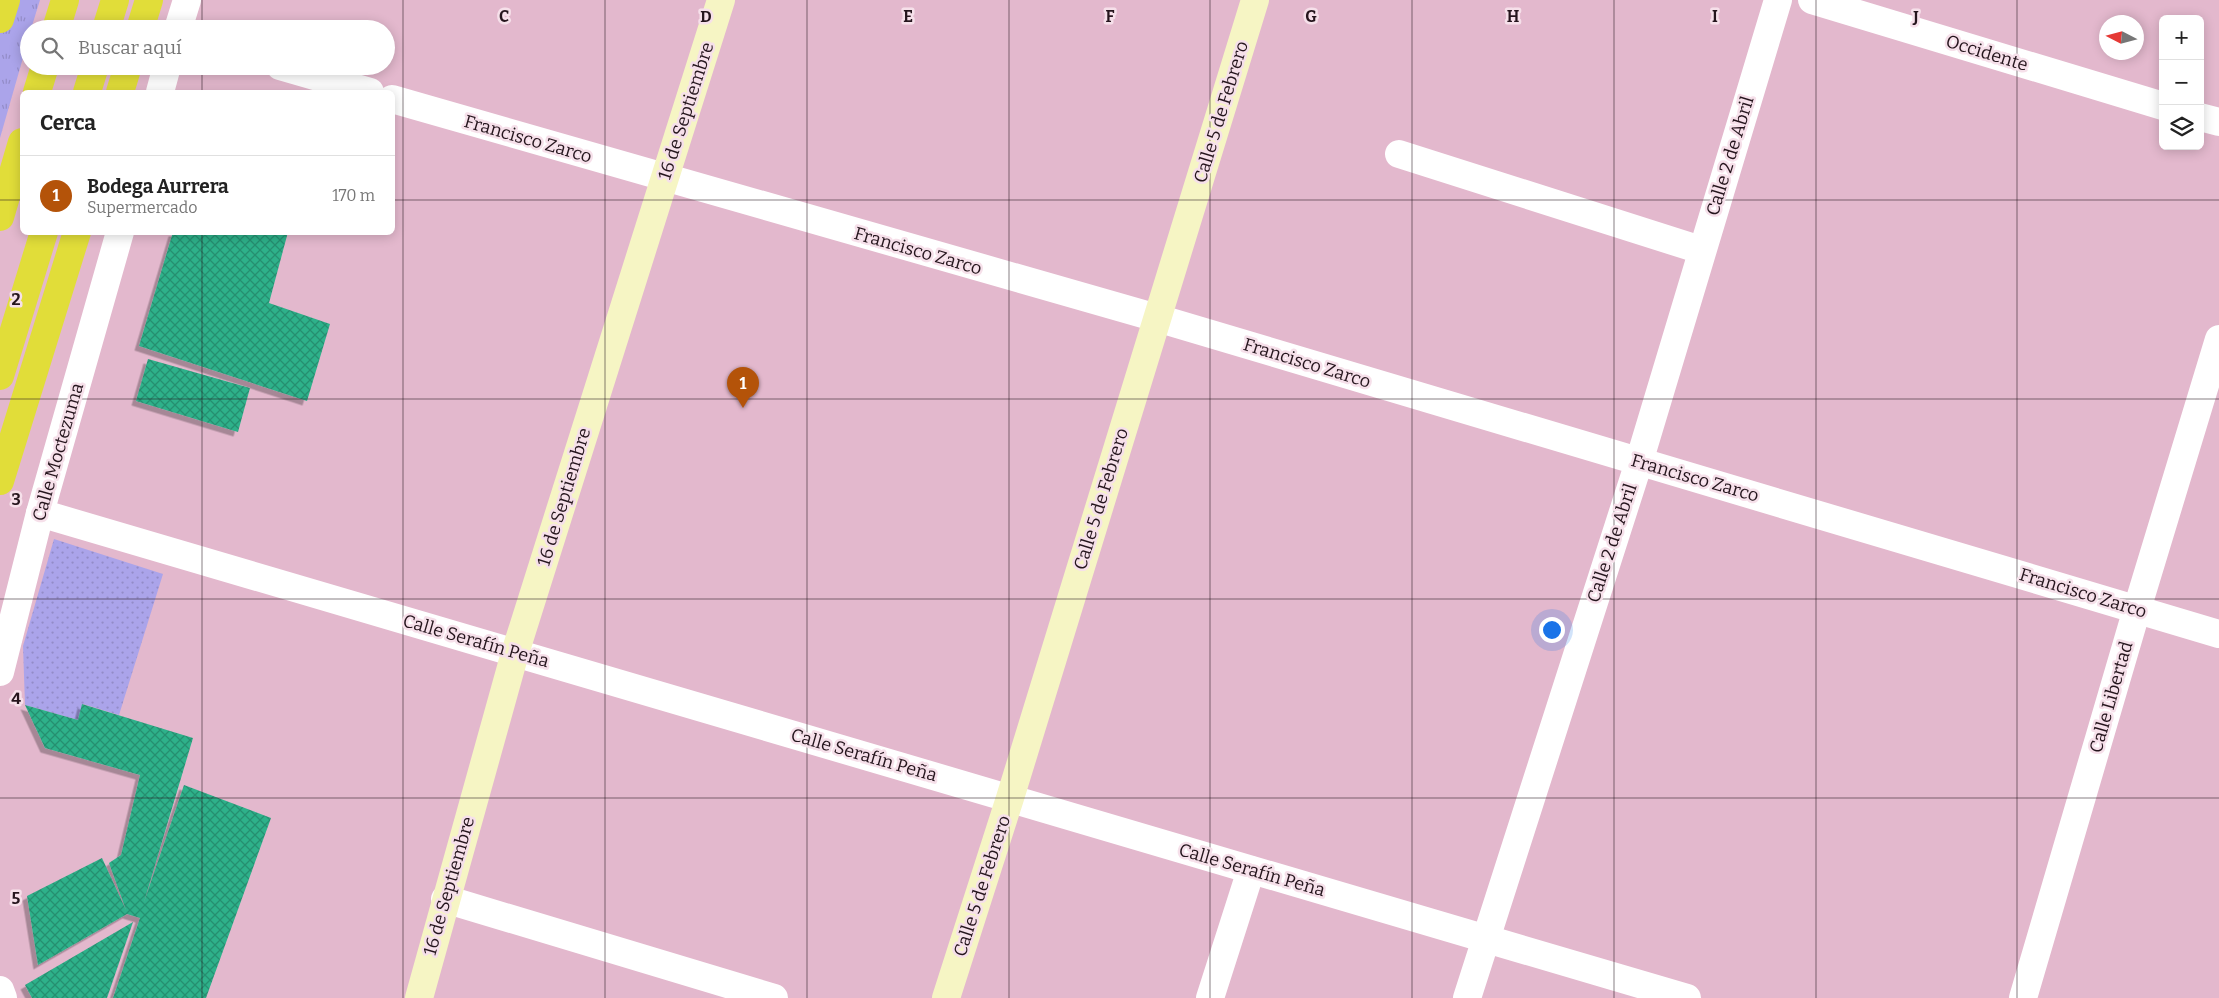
<!DOCTYPE html>
<html lang="es">
<meta charset="utf-8">
<style>
:root{--surface:#fff;--page:#f2f2f2;--text:#222;--muted:#767676;--line:#e0e0e0;--accent:#b45309}
body{margin:0;font-family:Bitter,serif;background:var(--page);color:var(--text)}
.controls{position:absolute;right:15px;top:15px;display:grid;overflow:hidden;border-radius:8px;box-shadow:0 2px 12px #0003}
.controls button{width:45px;height:45px;display:grid;place-items:center;padding:0;border:0;border-bottom:1px solid var(--line);background:var(--surface);color:var(--text);font:25px sans-serif}
.compass{position:absolute;left:2099px;top:15px;width:45px;height:45px;border-radius:50%;background:var(--surface);box-shadow:0 2px 12px #0003;rotate:276deg}
.you{position:absolute;left:1551px;top:629px;width:18px;height:18px;margin:-12px;border:4px solid #fff;border-radius:50%;background:#1a73e8;box-shadow:0 0 0 8px #1a73e833}
.badge{display:grid;place-items:center;width:32px;height:32px;border-radius:50%;background:var(--accent);color:#fff;font-size:16px;font-weight:700}
.pin{position:absolute;translate:-50% -41px;filter:drop-shadow(0 1px 2px #0008)}
.pin::after{content:'';position:absolute;top:26px;width:18px;height:15px;background:inherit;clip-path:polygon(0 0,100% 0,50% 100%)}
.list{margin:0;padding:0;list-style:none}
h2{display:flex;justify-content:space-between;align-items:center;height:65px;margin:0;padding:0 20px;font-size:21px}
h2 small{font-size:16px;font-weight:400;color:var(--muted)}
.list li{display:grid;grid-template-columns:32px 1fr auto;gap:15px;align-items:center;box-sizing:border-box;height:80px;padding:0 20px;border-top:1px solid var(--line)}
.list b{display:block;font-size:19px;white-space:nowrap}
.list p{margin:0;font-size:16px;white-space:nowrap;color:var(--muted)}
.list em{font-size:16px;font-style:normal;color:var(--muted)}
.icon{flex:none;width:28px;height:28px;fill:none;stroke:currentColor;stroke-width:2;stroke-linecap:round;stroke-linejoin:round}
.map{position:relative;flex:none;width:2219px;height:998px;overflow:hidden}
.search{position:absolute;background:var(--surface);box-shadow:0 2px 12px #0003;left:20px;top:20px;width:375px;height:55px;display:flex;align-items:center;gap:12px;box-sizing:border-box;padding:0 18px;border-radius:28px;color:var(--muted);font-size:19px}
.panel{position:absolute;background:var(--surface);box-shadow:0 2px 12px #0003;left:20px;top:90px;width:375px;height:145px;border-radius:8px}
.map>svg:first-child{display:block}
.grass{fill:url(#grass-dots)}
.park{fill:url(#park-tufts)}
.building{fill:url(#building-cross-hatch);filter:url(#shadow)}
.lines{fill:none;stroke-linecap:round;stroke-linejoin:round}
.street{stroke:#fff;stroke-width:28}
.secondary{stroke:#f6f5c4;stroke-width:28}
.highway{stroke:#e1dd39;stroke-width:28}
.grid{fill:none;stroke:#25151d;stroke-width:1;stroke-opacity:0.55}
.labels{text-anchor:middle;dominant-baseline:central;stroke-width:5;stroke-linejoin:round;paint-order:stroke}
.street-label{font-size:18px;fill:#25151d;stroke:#f6e0ea}
.grid-label{font-size:16px;text-anchor:middle;font-weight:bold;fill:#25151d;stroke:#f6e0ea;stroke-width:5;stroke-linejoin:round;paint-order:stroke}
</style>
<div class="map">
<svg width="2219" height="998" viewBox="0 0 2219 998">
<defs>
<pattern id="grass-dots" width="8" height="8" patternUnits="userSpaceOnUse" patternTransform="scale(1.25)"><rect width="8" height="8" fill="#aba4ea"/><path d="M2 2h.1M6 6h.1" fill="none" stroke="#938cc8" stroke-width="1.8" stroke-linecap="round"/></pattern>
<pattern id="park-tufts" width="24" height="20" patternUnits="userSpaceOnUse" patternTransform="scale(1.25)"><rect width="24" height="20" fill="#aba4ea"/><path d="M3 7l-1-3M5 7V3M7 7l1-3M15 17l-1-3M17 17v-4M19 17l1-3" fill="none" stroke="#938cc8"/></pattern>
<pattern id="building-cross-hatch" width="8" height="8" patternUnits="userSpaceOnUse" patternTransform="scale(1.25)"><rect width="8" height="8" fill="#2db18a"/><path d="M0 0l8 8M0 8l8-8" fill="none" stroke="#268f70"/></pattern>
<filter id="shadow"><feDropShadow dx="-4.5" dy="4.5" stdDeviation="0" flood-color="#0004"/></filter>
</defs>
<rect width="100%" height="100%" fill="#e3b8cd"/>
<path class="grass" d="M54 539 163 574 119 715 83 704 78 720 25 705 23 646Z"/>
<path class="park" d="M0 0H40L31 29H29V37L0 138Z"/>
<g class="building">
<path d="M173 232H288L269 303 330 324 307 401 139 346Z"/>
<path d="M148 359 250 388 238 432 136 401Z"/>
<path d="M82 704 193 738 144 902 184 785 271 818 206 998H113L140 918 127 914 38 965 27 896 102 858 126 910 109 863 121 855 140 775 45 748 25 705 78 720Z"/>
<path d="M133 922 107 998H32L25 985Z"/>
</g>
<g class="lines">
<g class="street">
<path d="M1812 0 2163 106"/>
<path d="M178 29 187 0"/>
<path d="M280 66 370 92"/>
<path d="M160 92 167 66"/>
<path d="M392 99 1157 318 2219 634"/>
<path d="M2200 117 2219 122"/>
<path d="M1399 154 1701 250"/>
<path d="M40 513 1687 998"/>
<path d="M0 672 40 513 120 232"/>
<path d="M445 899 774 998"/>
<path d="M0 990 3 998"/>
<path d="M1210 998 1251 870"/>
<path d="M1467 998 1639 462 1778 0"/>
<path d="M2023 998 2137 609 2219 339"/>
</g>
<g class="secondary">
<path d="M419 998 515 653 721 0"/>
<path d="M946 998 1010 798 1255 0"/>
</g>
<g class="highway">
<path d="M0 19 6 0"/>
<path d="M56 29 65 0"/>
<path d="M106 29 115 0"/>
<path d="M140 29 149 0"/>
<path d="M37 92 45 66"/>
<path d="M87 92 95 66"/>
<path d="M120 92 128 66"/>
<path d="M0 217 22 142"/>
<path d="M0 376 44 232"/>
<path d="M0 481 77 232"/>
</g>
</g>
<path class="grid" d="M202 0V29M403 0V998M605 0V998M807 0V998M1009 0V998M1210 0V998M1412 0V998M1614 0V998M1816 0V998M2017 0V998M202 66V92M0 200H22M392 200H2219M202 232V998M0 399H2219M0 599H2219M0 798H2219"/>
<g class="labels">
<g class="street-label">
<text transform="translate(1987 53) rotate(17)">Occidente</text>
<text transform="translate(686 111) rotate(-72)">16 de Septiembre</text>
<text transform="translate(1221 112) rotate(-73)">Calle 5 de Febrero</text>
<text transform="translate(528 139) rotate(16)">Francisco Zarco</text>
<text transform="translate(1730 156) rotate(-73)">Calle 2 de Abril</text>
<text transform="translate(918 251) rotate(16)">Francisco Zarco</text>
<text transform="translate(1307 363) rotate(17)">Francisco Zarco</text>
<text transform="translate(58 452) rotate(-74)">Calle Moctezuma</text>
<text transform="translate(1695 478) rotate(16)">Francisco Zarco</text>
<text transform="translate(564 497) rotate(-73)">16 de Septiembre</text>
<text transform="translate(1101 499) rotate(-73)">Calle 5 de Febrero</text>
<text transform="translate(1612 543) rotate(-72)">Calle 2 de Abril</text>
<text transform="translate(2083 593) rotate(17)">Francisco Zarco</text>
<text transform="translate(476 641) rotate(16)">Calle Serafín Peña</text>
<text transform="translate(2111 697) rotate(-74)">Calle Libertad</text>
<text transform="translate(864 755) rotate(16)">Calle Serafín Peña</text>
<text transform="translate(1252 870) rotate(16)">Calle Serafín Peña</text>
<text transform="translate(449 886) rotate(-74)">16 de Septiembre</text>
<text transform="translate(982 886) rotate(-72)">Calle 5 de Febrero</text>
</g>
</g>
<g class="grid-label">
<text x="504" y="22">C</text>
<text x="706" y="22">D</text>
<text x="908" y="22">E</text>
<text x="1110" y="22">F</text>
<text x="1311" y="22">G</text>
<text x="1513" y="22">H</text>
<text x="1715" y="22">I</text>
<text x="1916" y="22">J</text>
<text x="16" y="305">2</text>
<text x="16" y="505">3</text>
<text x="16" y="704">4</text>
<text x="16" y="904">5</text>
</g>
</svg>
<div class="controls">
<button>+</button>
<button>−</button>
<button><svg class="icon" aria-label="layers" viewBox="0 0 24 24"><path d="M12 4l9 5-9 5-9-5zM3 14l9 5 9-5"/></svg></button>
</div>
<svg class="compass" viewBox="-18 -18 36 36"><path d="M0-13l5 13h-10z" fill="#e53935"/><path d="M0 13l5-13h-10z" fill="#767676"/></svg>
<div class="you"></div>
<div class="pin badge" style="left:743px;top:408px">1</div>
<div class="search"><svg class="icon" aria-label="search" viewBox="0 0 24 24"><circle cx="10" cy="10" r="6"/><path d="M15 15l6 6"/></svg>Buscar aquí</div>
<section class="panel">
<h2>Cerca<small></small></h2>
<ul class="list">
<li><span class="badge">1</span><div><b>Bodega Aurrera</b><p>Supermercado</p></div><em>170 m</em></li>
</ul>
</section>
</div>
